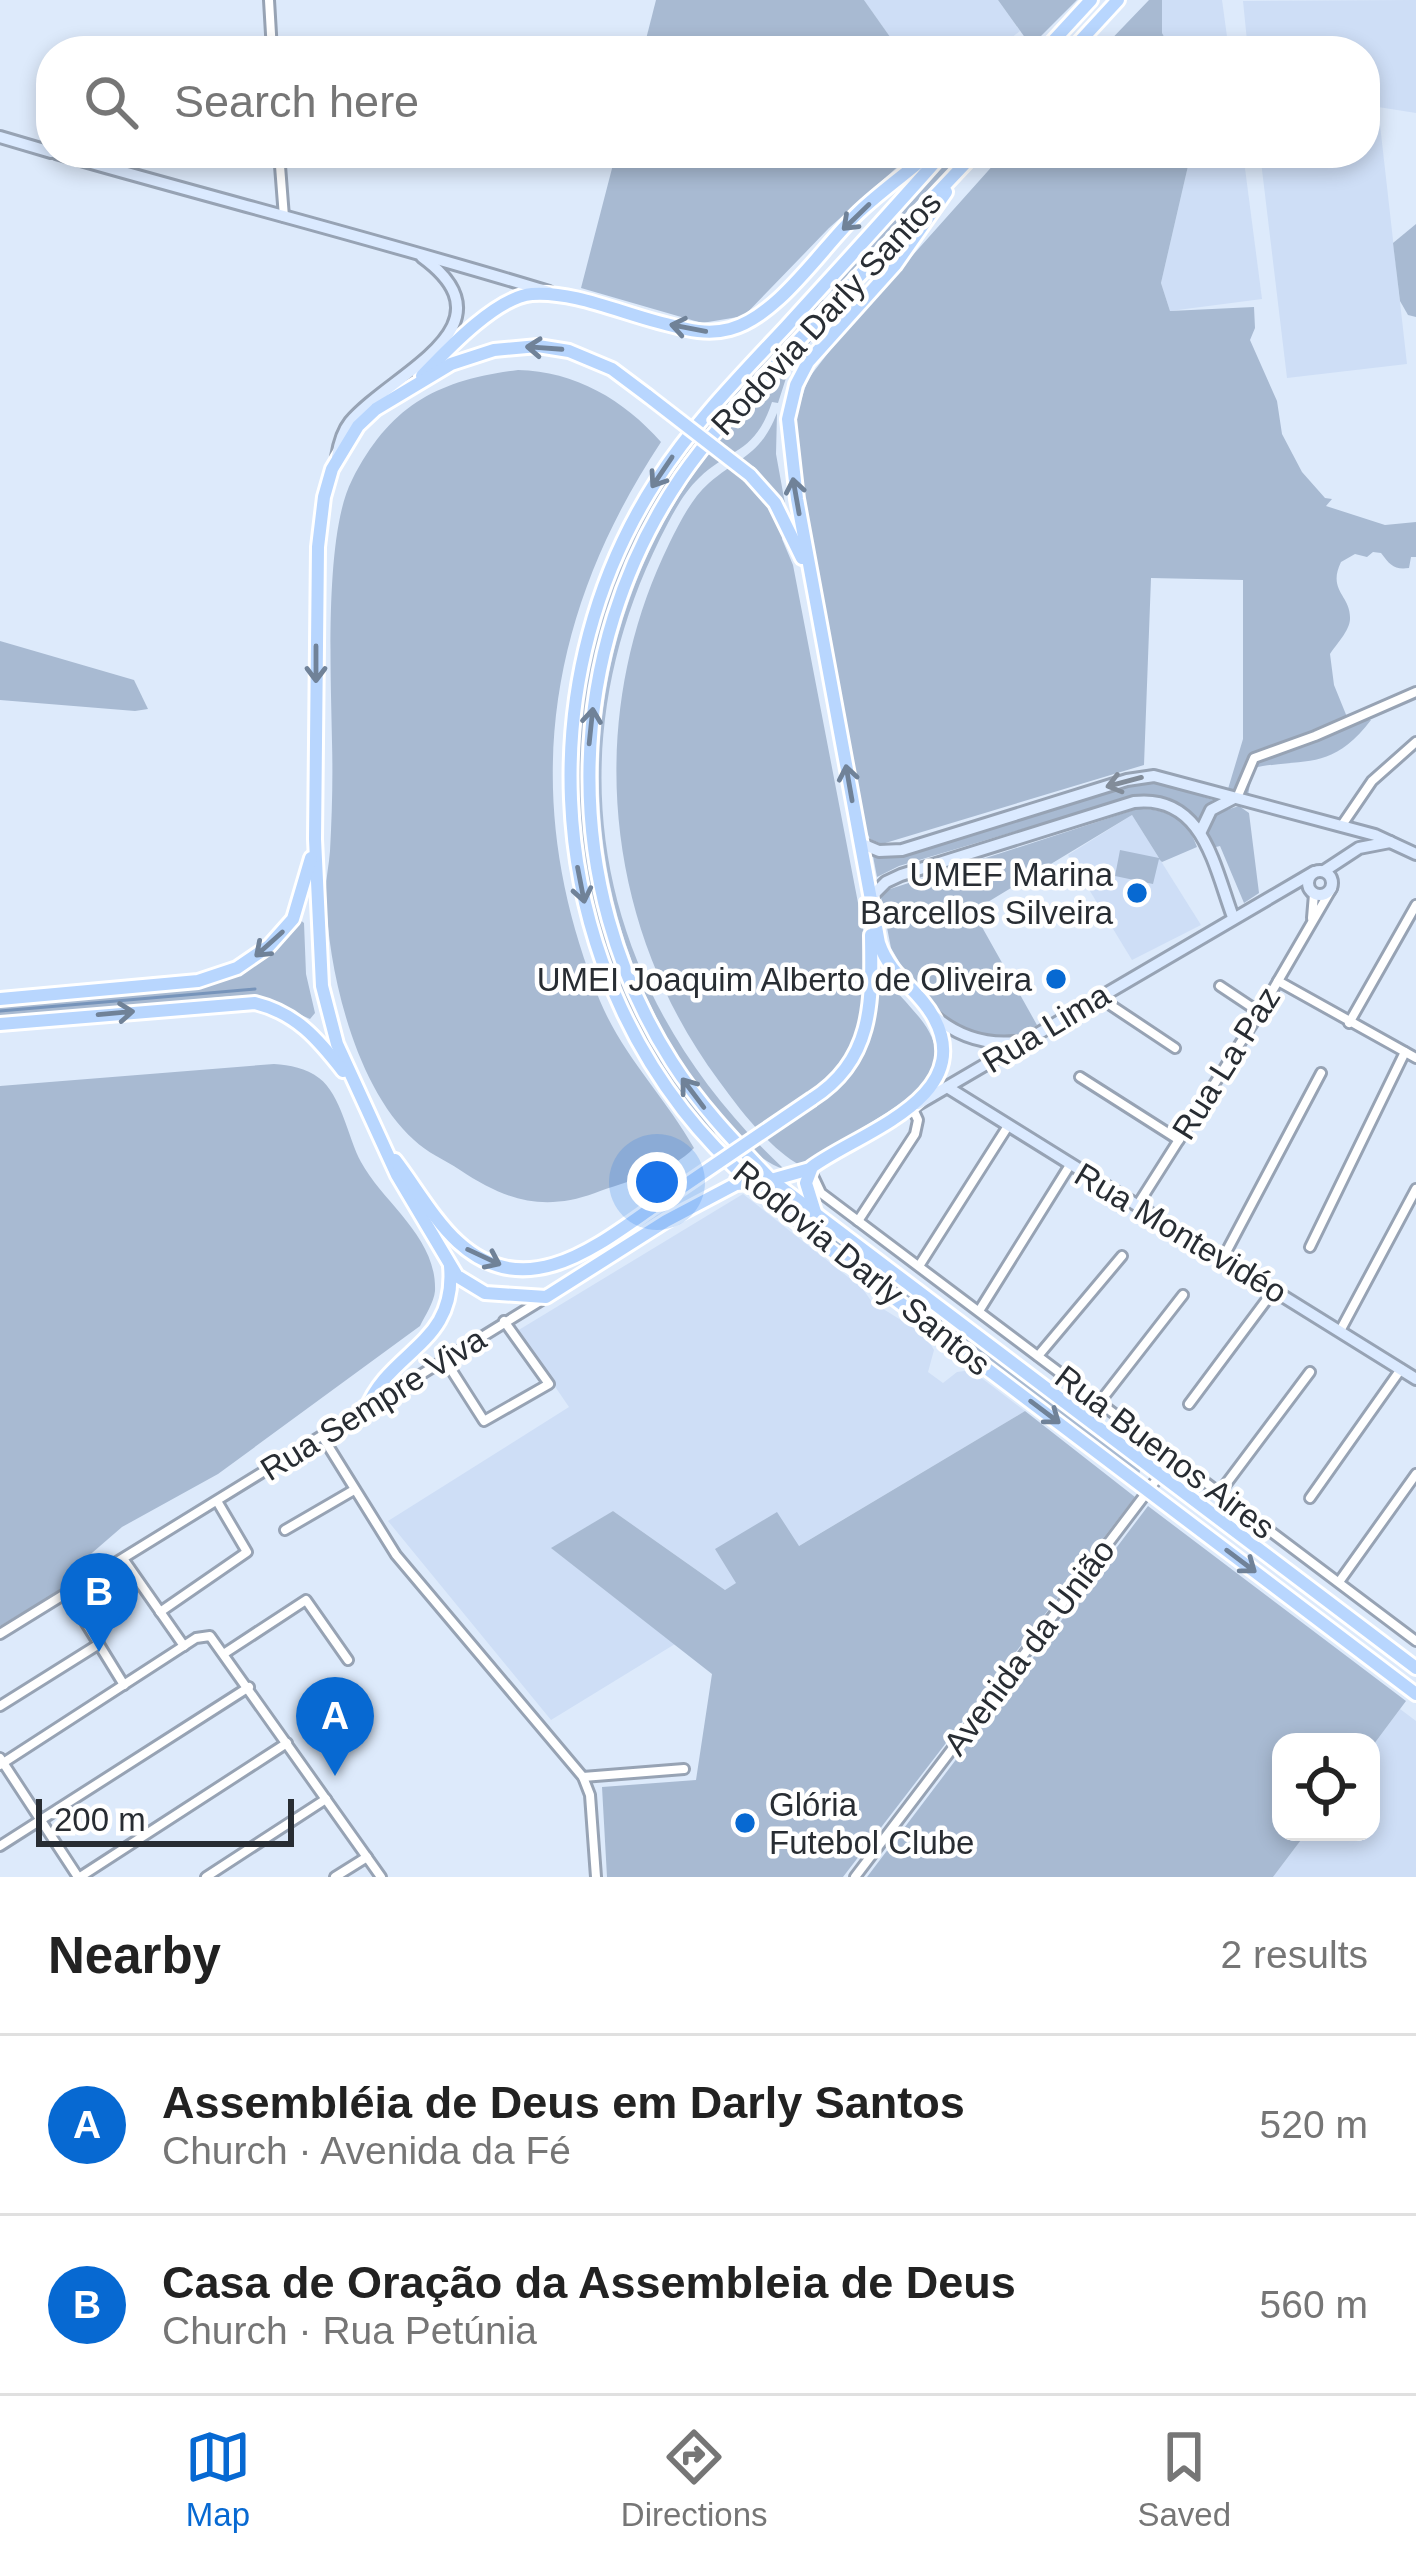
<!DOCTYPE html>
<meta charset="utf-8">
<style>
:root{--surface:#fff;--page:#f6f6f6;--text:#222;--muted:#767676;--line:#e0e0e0;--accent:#0769d2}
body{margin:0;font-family:Arial,sans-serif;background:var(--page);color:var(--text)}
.controls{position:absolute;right:36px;bottom:36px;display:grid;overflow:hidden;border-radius:24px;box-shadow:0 6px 18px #0003}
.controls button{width:108px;height:108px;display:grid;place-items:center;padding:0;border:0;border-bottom:3px solid var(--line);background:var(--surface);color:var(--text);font:60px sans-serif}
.scale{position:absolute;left:36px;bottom:30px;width:258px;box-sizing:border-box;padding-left:12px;border:6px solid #282d33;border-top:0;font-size:33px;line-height:42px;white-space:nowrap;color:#282d33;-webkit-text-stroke:9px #fff;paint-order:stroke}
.you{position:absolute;left:657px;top:1182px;width:42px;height:42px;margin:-30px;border:9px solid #fff;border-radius:50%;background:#1a73e8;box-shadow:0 0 0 18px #1a73e833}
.badge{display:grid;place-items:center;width:78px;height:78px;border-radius:50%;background:var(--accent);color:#fff;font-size:39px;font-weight:700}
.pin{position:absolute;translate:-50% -99px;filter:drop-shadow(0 3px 6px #0008)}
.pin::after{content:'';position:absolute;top:63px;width:42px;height:36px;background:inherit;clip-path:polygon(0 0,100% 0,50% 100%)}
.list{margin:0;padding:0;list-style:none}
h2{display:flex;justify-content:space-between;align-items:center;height:156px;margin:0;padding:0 48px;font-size:51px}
h2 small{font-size:39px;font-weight:400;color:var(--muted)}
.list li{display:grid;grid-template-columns:78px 1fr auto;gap:36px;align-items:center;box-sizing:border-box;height:180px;padding:0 48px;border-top:3px solid var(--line)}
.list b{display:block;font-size:45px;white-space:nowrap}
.list p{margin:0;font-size:39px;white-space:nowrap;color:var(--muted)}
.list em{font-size:39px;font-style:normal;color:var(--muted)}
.icon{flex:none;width:66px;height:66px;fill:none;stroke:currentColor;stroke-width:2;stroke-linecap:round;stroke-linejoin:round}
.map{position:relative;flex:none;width:1416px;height:1877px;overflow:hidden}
.search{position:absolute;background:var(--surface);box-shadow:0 6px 18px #0003;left:36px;right:36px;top:36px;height:132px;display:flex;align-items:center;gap:30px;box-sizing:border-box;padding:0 42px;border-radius:48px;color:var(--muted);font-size:45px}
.sheet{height:516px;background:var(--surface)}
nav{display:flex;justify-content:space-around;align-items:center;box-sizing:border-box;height:168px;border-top:3px solid var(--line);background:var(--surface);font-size:33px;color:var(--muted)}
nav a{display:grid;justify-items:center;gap:6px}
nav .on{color:var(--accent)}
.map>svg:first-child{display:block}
.built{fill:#cedef6}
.green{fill:#a8bad2}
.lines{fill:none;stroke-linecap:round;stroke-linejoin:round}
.stream{stroke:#7794ba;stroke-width:3}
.street-casing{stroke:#97a3b4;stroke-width:14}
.secondary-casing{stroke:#97a3b4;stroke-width:16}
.primary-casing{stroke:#fff;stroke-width:18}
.street{stroke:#fff;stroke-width:8}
.secondary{stroke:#dbeaff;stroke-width:10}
.primary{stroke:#b8d6fe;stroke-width:12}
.primary-bridge-casing{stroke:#fff;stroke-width:18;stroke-linecap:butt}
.primary-bridge{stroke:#b8d6fe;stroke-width:12}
.oneway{stroke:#708298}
.oneway2{stroke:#828c99}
.poi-dot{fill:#0769d2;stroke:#fff;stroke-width:4.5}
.labels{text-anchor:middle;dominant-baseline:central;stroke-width:9;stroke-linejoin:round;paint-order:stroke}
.street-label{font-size:33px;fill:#282d33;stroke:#fff}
.poi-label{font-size:33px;fill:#282d33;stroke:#fff;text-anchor:end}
</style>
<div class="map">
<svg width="1416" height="1877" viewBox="0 0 1416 1877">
<rect width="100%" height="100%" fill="#ddeafb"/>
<g class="built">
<path d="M864 0H998L1020 31 995 51H900Z"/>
<path d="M1162 0H1222L1229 51H1172L1162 33Z"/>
<path d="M1416 0V113L1378 107 1407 364 1287 378 1260 153H1365V51H1248L1243 1Z"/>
<path d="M1191 153H1243L1262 299 1170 311 1161 283Z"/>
<path d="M1132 815 1201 925 1132 960 1068 855Z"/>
<path d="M743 1194 862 1288 872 1302 925 1335 934 1350 928 1372 943 1383 957 1372 971 1370 1025 1411 725 1590 613 1511 552 1548 675 1644 551 1720 388 1521 569 1407 517 1331Z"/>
<path d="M1400 1709 1416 1721V1877H1273L1307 1832H1371V1748Z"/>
</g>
<g class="green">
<path d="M656 0H864L900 51H643Z"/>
<path d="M998 0H1077L1031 46Z"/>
<path d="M1149 0H1162V33L1172 51H1100Z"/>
<path d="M616 153H913L829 228 744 316 702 323 581 288Z"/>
<path d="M955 153H967L835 294 829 288Z"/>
<path d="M1004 153H1191L1161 283 1170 311 1254 307 1255 328 1250 340 1277 401 1282 434 1302 472 1325 498 1332 499 1326 506 1385 525 1416 522V557H1411L1409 568C1394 570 1390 565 1381 553L1373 552 1367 557 1355 554 1341 562C1327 591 1351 595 1350 619 1350 630 1336 645 1330 654L1334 685 1347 717 1371 720C1331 772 1306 757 1253 768L1248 795 1228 789 1243 739V580L1151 578 1144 765 882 844 870 839 864 827 796 452V415L808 379 845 331Z"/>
<path d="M1416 224V317L1408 315 1400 301 1393 243Z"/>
<path d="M820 297 827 303C778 359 719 415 676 474 574 615 558 810 619 969 634 1009 654 1047 678 1082 691 1101 712 1119 718 1142 548 950 530 683 670 469 712 406 769 352 820 297Z"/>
<path d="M813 338 787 375 778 403 772 402C755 454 731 447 699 478 686 490 676 508 668 523 546 754 596 994 784 1169 744 1159 691 1078 670 1043 569 866 576 652 688 482 723 430 770 384 813 338Z"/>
<path d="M518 370C575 371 624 400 661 442 544 619 519 803 600 1001 623 1056 665 1097 694 1148 672 1172 626 1181 595 1193 543 1212 505 1200 460 1170 445 1160 426 1152 414 1140 356 1088 328 972 326 896 325 881 329 866 330 851 332 815 333 778 332 742 331 677 324 534 352 480 390 405 438 380 518 370Z"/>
<path d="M777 413 776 454 788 520 782 539 793 565 864 934C874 972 895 988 919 1017 962 1069 912 1097 872 1122 848 1136 825 1151 801 1166 768 1147 741 1111 719 1081 603 925 584 718 669 544 680 522 691 499 709 483 741 456 760 456 777 413Z"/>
<path d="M0 641 134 680 148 709 135 711 0 700Z"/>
<path d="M1138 784H1164L1213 800 1199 819 1170 798 1137 795 899 866 877 877 873 856 897 857Z"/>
<path d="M1239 806 1249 813 1259 893 1244 903 1220 846 1212 848 1207 831 1214 814Z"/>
<path d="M1137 809C1166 808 1188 819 1197 847L1162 862 1159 859 1153 884 1115 876 1120 850 1159 858 1132 815 973 911 1037 1025C983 1062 939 1012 901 977L905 972 891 948 881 897 887 890Z"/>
<path d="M299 919 304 923 306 974 315 1013 310 1019 265 999 233 996 0 1018V1004L213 982 243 970Z"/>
<path d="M274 1064C290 1065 306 1068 319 1078 341 1094 348 1138 361 1162 384 1204 437 1237 435 1291 434 1302 425 1316 420 1326L218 1474 122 1527 85 1559V1569L69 1585 0 1626V1086Z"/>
<path d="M772 1185 1141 1467 1139 1475 763 1187Z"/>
<path d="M1025 1411 1135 1497 843 1877H607L602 1787 696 1780 712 1674 551 1548 613 1511 725 1590 736 1583 715 1549 777 1512 799 1546Z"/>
<path d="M1148 1506 1406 1701 1371 1748V1742H1281V1832H1307L1273 1877H867Z"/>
</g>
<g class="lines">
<path class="stream" d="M0 1011 255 989"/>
<defs>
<g id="street">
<path d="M269 0 272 51"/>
<path d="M279 153 284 217"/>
<path d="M1237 798 1254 758 1315 736 1416 692"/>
<path d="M1342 825 1372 781 1416 742"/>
<path d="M1312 918 1314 894"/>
<path d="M1278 981 1416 1058"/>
<path d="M1220 986 1259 1012"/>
<path d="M1100 998 1175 1048"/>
<path d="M1349 1023 1416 905"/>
<path d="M1080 1077 1179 1140"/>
<path d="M812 1174 821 1193 1416 1641"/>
<path d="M1137 1206 1260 1012 1332 888"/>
<path d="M858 1221 915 1134 918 1120 912 1107"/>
<path d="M1310 1247 1405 1052"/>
<path d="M1223 1258 1321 1073"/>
<path d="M919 1266 1008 1126"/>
<path d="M979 1311 1070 1165"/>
<path d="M1340 1331 1416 1189"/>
<path d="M1038 1356 1122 1256"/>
<path d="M445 1360 484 1421 549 1384 504 1321"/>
<path d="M1099 1403 1183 1295"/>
<path d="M1189 1404 1274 1290"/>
<path d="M322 1436 396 1555 583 1777 590 1795 596 1877"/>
<path d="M1220 1492 1310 1372"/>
<path d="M1310 1498 1401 1369"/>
<path d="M285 1530 354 1490"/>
<path d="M124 1560 184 1646"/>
<path d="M1339 1582 1416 1474"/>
<path d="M68 1594 124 1685"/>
<path d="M160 1612 247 1552 217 1501"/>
<path d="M0 1634 545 1298"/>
<path d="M225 1653 306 1600 348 1660"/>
<path d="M0 1706 99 1644"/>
<path d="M0 1758 78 1877"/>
<path d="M0 1765 196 1638 210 1636 381 1877"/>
<path d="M583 1777 684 1769"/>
<path d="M0 1846 249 1687"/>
<path d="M80 1877 287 1743"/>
<path d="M206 1877 326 1799"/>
<path d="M335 1877 367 1857"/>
<path d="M855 1877 1160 1475"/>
</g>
<g id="secondary">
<path d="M0 137 51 152"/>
<path d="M56 153C220 200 386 242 549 292"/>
<path d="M337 457C339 444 342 432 350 422 391 373 518 327 422 257"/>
<path d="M1201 831 1211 810 1234 798"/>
<path d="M860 843 879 851 902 850 1127 780 1154 776 1375 835 1416 854"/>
<circle cx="1320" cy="883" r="12"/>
<path d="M1324 871 1359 848 1390 842"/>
<path d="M870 898 886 882 901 875 1134 802C1203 794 1214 866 1233 917"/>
<path d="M933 1015C957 1036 983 1045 1015 1042"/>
<path d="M947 1087 1416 1379"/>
<path d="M918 1104 1314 872"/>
</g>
<g id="primary">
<path d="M1044 51 1091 0"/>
<path d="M1071 51 1118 0"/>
<path d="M943 153C891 212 838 270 785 328 740 376 693 424 657 480 533 672 543 929 683 1110 728 1168 784 1212 841 1258L1416 1694"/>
<path d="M975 153C915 217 854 281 794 345 755 388 714 429 681 477 563 651 558 884 672 1062 700 1106 735 1142 771 1180L1416 1668"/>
<path d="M422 376C446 351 496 297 532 294 572 291 619 312 658 322 682 328 705 336 730 329 779 316 822 247 859 212 881 191 907 173 930 153"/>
<path d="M648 396 612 369 569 351 538 346 494 350 451 364 376 409 358 426 332 469 324 497 318 547 315 839 322 986 337 1044 397 1175 457 1276 485 1293 546 1297 666 1221 736 1184 750 1183"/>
<path d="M750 475 775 503 802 558"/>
<path d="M0 999 198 981 237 968 269 946 293 919 311 858"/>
<path d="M0 1024 255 1003C296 1013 318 1039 343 1071"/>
<path d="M812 1099C874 1060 872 1001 871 935"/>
<path d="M395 1160C415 1186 434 1220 458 1242 525 1304 596 1247 653 1207"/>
<path d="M771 1180 810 1169"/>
<path d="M815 1212 806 1183 812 1167C858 1133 977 1098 934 1018 919 989 891 978 879 943L797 499 788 419 796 385 808 362 895 265 946 192"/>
<path d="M366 1410C389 1350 457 1345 450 1266"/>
</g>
</defs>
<use href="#street" class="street-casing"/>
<use href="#secondary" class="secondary-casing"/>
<use href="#primary" class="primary-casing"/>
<use href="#street" class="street"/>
<use href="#secondary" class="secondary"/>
<use href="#primary" class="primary"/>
<defs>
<g id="primary-bridge">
<path d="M648 396 750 475"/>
<path d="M653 1207 812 1099"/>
</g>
</defs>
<use href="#primary-bridge" class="primary-bridge-casing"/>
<use href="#primary-bridge" class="primary-bridge"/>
</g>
<defs><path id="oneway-shaft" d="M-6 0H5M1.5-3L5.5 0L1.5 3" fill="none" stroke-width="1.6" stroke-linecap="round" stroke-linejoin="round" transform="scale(3)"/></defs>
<g class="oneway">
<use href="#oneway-shaft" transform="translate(856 217) rotate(136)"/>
<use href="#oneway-shaft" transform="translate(688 328) rotate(-169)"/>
<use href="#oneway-shaft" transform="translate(544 348) rotate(-176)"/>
<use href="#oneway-shaft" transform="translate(662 472) rotate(124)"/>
<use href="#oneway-shaft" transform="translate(796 496) rotate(-100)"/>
<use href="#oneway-shaft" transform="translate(316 664) rotate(90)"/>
<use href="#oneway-shaft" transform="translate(591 726) rotate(-84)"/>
<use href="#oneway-shaft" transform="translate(849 783) rotate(-100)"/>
<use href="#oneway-shaft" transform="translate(581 885) rotate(79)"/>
<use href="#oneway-shaft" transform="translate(269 944) rotate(138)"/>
<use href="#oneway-shaft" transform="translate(116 1013) rotate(-5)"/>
<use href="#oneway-shaft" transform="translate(693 1093) rotate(-127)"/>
<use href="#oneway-shaft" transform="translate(484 1257) rotate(25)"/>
<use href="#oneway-shaft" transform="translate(1045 1412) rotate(37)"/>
<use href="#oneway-shaft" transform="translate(1241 1561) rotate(37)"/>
</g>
<use class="oneway2" href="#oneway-shaft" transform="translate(1124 782) rotate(165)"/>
<g class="poi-dot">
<circle cx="1137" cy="893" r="12"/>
<circle cx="1056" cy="979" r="12"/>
<circle cx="745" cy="1823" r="12"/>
</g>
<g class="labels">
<g class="street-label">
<text transform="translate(826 313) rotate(-47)">Rodovia Darly Santos</text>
<text transform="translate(1046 1028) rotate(-31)">Rua Lima</text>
<text transform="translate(1226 1063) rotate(-58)">Rua La Paz</text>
<text transform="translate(1181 1233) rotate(31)">Rua Montevidéo</text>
<text transform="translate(862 1268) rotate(39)">Rodovia Darly Santos</text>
<text transform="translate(373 1404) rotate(-32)">Rua Sempre Viva</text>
<text transform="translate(1165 1452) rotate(37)">Rua Buenos Aires</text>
<text transform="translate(1029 1647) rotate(-53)">Avenida da União</text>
</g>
<g class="poi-label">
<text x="1113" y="874">UMEF Marina<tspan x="1113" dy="38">Barcellos Silveira</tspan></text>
<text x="1032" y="979">UMEI Joaquim Alberto de Oliveira</text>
<text x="769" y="1804" text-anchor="start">Glória<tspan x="769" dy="38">Futebol Clube</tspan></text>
</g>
</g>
</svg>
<div class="controls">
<button><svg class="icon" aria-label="locate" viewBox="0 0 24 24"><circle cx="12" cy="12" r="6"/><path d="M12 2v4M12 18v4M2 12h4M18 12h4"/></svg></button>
</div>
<div class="scale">200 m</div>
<div class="you"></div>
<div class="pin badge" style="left:335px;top:1776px">A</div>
<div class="pin badge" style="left:99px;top:1652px">B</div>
<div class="search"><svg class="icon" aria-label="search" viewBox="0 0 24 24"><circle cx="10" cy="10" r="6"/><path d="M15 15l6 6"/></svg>Search here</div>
</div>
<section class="sheet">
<h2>Nearby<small>2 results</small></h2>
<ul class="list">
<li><span class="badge">A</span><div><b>Assembléia de Deus em Darly Santos</b><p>Church · Avenida da Fé</p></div><em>520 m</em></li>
<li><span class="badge">B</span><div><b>Casa de Oração da Assembleia de Deus</b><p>Church · Rua Petúnia</p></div><em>560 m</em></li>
</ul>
</section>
<nav>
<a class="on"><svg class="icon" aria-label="map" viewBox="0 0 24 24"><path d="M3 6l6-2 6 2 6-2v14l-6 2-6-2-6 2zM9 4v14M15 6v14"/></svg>Map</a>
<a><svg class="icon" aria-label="directions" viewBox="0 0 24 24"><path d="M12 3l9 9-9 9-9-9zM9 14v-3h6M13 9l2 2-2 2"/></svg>Directions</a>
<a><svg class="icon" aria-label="saved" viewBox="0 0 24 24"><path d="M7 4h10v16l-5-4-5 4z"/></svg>Saved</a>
</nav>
